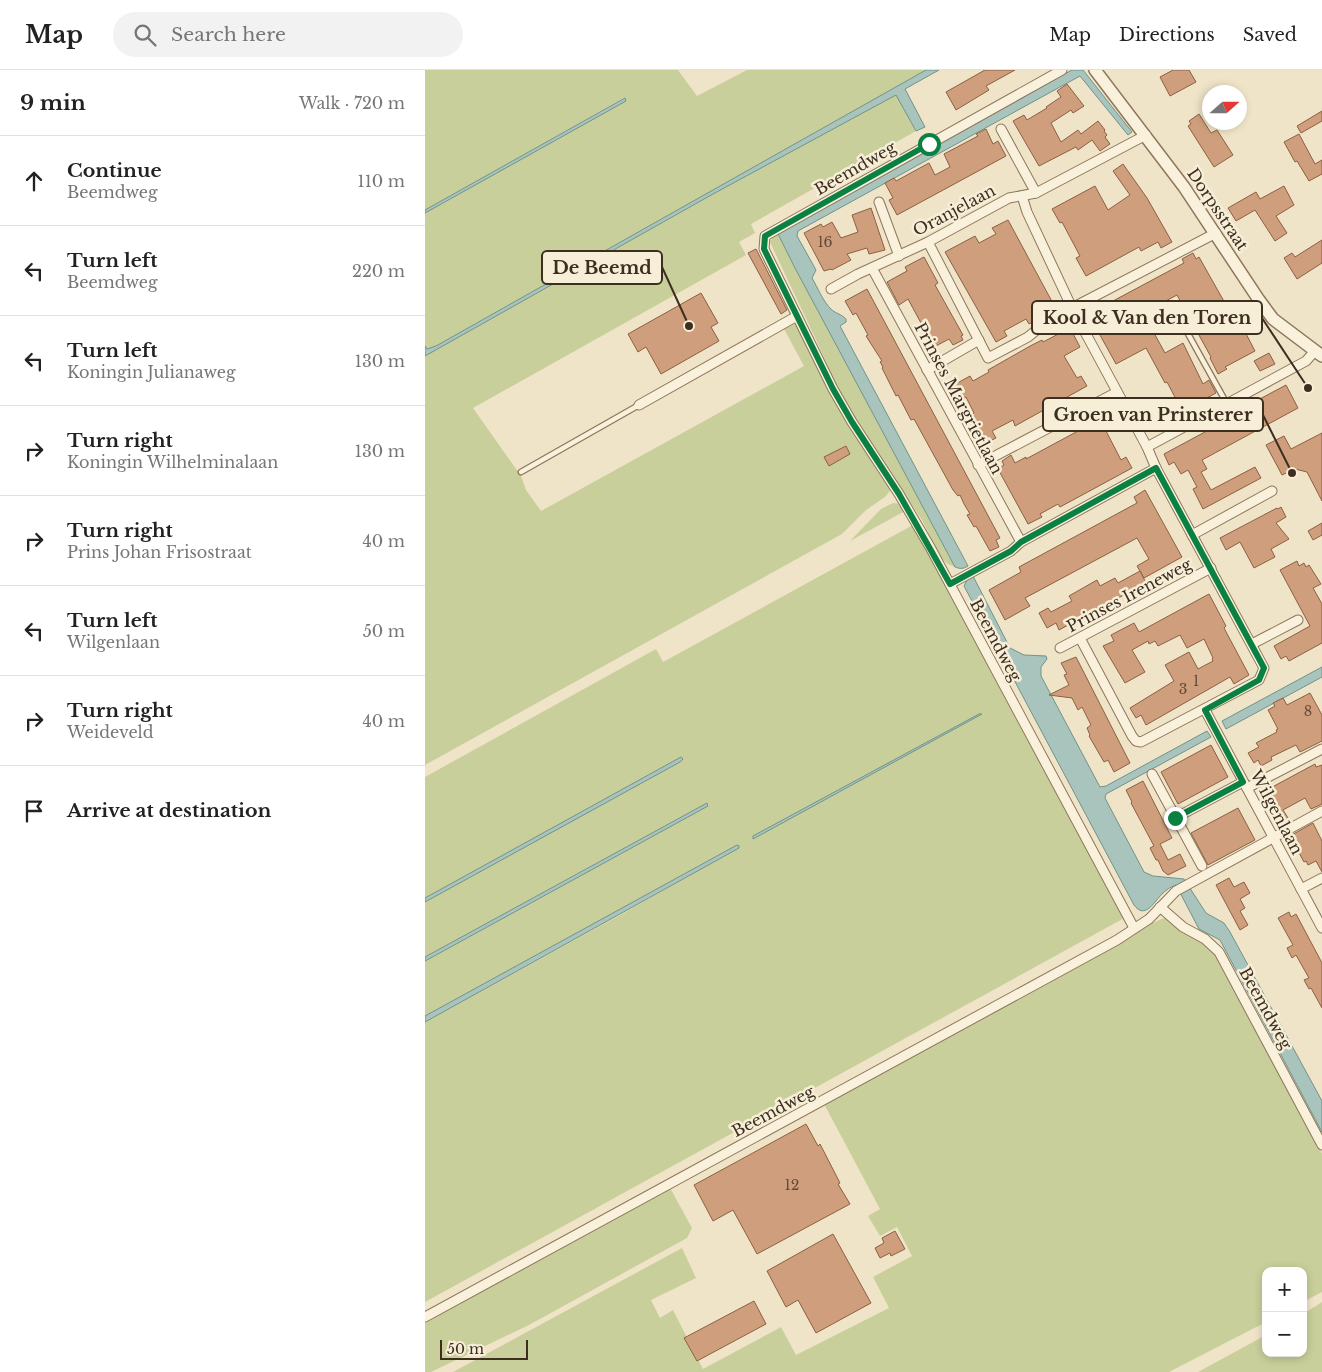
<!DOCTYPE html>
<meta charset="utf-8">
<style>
:root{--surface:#fff;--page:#f2f2f2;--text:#222;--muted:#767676;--line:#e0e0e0}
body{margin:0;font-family:"Libre Baskerville",serif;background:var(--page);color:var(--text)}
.controls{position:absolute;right:15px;bottom:15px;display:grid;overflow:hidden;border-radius:10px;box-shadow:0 2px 8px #0003}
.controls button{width:45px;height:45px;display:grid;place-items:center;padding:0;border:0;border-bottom:1px solid var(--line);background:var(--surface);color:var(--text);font:25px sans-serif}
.compass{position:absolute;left:777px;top:15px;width:45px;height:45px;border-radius:50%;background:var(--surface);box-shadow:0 2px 8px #0003;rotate:69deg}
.scale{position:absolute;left:15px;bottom:12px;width:88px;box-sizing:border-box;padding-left:5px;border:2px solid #3d2e20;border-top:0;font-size:14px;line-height:18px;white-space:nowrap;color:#3d2e20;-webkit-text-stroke:4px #f7eed8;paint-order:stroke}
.stop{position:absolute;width:15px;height:15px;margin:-11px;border:4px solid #0b8043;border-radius:50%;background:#fff}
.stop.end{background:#0b8043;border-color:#fff;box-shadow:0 1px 5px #0008}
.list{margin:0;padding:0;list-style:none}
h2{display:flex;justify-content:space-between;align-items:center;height:65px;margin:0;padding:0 20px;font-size:21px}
h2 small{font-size:16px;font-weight:400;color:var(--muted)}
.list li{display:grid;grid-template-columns:32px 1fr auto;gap:15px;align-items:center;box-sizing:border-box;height:90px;padding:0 20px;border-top:1px solid var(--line)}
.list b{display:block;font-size:19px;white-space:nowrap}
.list p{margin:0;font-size:16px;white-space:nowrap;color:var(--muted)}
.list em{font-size:16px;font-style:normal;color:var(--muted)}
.icon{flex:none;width:28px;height:28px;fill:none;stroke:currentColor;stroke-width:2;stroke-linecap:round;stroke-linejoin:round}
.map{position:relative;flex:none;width:897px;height:1302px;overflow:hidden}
header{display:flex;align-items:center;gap:30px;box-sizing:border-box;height:70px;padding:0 25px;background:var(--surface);border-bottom:1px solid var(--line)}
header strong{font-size:24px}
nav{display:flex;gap:28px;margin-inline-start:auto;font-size:18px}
.search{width:350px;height:45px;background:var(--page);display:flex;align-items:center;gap:12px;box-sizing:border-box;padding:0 18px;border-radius:28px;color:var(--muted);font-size:19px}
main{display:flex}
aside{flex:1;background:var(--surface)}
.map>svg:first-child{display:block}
.green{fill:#c9cf9b}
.water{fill:#a9c4bc;stroke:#6f938a}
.building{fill:#cf9f7d;stroke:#8d5f41}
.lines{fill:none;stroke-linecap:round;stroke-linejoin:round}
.service-casing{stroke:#8d765c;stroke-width:7}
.minor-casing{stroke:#8d765c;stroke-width:11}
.tertiary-casing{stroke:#8d765c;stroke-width:14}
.service{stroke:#faf1dc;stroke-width:4.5}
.minor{stroke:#faf1dc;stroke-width:9}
.tertiary{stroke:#faf1dc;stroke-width:11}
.route{stroke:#0b8043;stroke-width:6}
.labels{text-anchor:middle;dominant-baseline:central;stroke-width:5;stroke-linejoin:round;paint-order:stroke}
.number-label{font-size:14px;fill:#624a37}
.street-label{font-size:16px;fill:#3d2e20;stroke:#f7eed8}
.leader{fill:none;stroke:#3d2e20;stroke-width:2}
.callout-dot{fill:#3d2e20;stroke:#f7eed8;stroke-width:2}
.callout{fill:#f7eed8;stroke:#3d2e20;stroke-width:2}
.callout-label{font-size:18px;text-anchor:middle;font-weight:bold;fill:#3d2e20}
</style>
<header>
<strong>Map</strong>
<div class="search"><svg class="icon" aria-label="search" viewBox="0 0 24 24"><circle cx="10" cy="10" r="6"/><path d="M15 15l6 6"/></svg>Search here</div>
<nav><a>Map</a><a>Directions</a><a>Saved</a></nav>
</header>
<main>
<aside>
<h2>9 min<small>Walk · 720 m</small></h2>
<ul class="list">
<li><svg class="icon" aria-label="ahead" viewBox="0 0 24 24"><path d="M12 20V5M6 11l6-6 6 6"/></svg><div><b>Continue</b><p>Beemdweg</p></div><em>110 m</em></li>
<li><svg class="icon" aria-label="left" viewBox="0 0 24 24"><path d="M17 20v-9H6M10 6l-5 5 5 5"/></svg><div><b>Turn left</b><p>Beemdweg</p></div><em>220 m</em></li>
<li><svg class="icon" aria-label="left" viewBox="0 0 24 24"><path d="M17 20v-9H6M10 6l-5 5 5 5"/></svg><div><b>Turn left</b><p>Koningin Julianaweg</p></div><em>130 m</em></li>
<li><svg class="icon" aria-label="right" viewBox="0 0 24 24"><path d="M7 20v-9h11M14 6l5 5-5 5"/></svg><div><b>Turn right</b><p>Koningin Wilhelminalaan</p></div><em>130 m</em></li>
<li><svg class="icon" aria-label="right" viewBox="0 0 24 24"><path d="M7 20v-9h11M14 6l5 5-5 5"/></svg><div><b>Turn right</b><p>Prins Johan Frisostraat</p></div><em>40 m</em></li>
<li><svg class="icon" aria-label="left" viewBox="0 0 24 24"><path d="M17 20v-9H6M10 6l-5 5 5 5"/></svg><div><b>Turn left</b><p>Wilgenlaan</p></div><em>50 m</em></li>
<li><svg class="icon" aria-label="right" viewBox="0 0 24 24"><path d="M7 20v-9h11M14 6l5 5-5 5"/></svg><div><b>Turn right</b><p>Weideveld</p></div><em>40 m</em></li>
<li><svg class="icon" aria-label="arrive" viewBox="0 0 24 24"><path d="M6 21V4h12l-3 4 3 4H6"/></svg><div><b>Arrive at destination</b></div></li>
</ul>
</aside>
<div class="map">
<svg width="897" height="1302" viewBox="0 0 897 1302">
<rect width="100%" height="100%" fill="#f0e4c8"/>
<g class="green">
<path d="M0 0H253L272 26 322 0H501L11 276 2 279 0 276V143L201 30 199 28 0 140Z"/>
<path d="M471 24 491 61 326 154 330 163 314 172 321 185 48 338 96 406 101 420 116 441 379 296 359 259 370 254 375 255 466 417 465 421 460 427 441 440 417 464 0 695V286L288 124Z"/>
<path d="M353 164 370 198 530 497 523 494 516 488 497 450 429 350 411 315 393 274 351 185 345 172 347 168Z"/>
<path d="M468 433 476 434 480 441 425 471 456 439Z"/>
<path d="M488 455 703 846 0 1232V952L197 844 314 777 312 775 0 946V891L284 735 282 733 0 887V832L258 689 256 687 0 828V707L231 579 238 592Z"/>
<path d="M739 848 786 875 897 1084V1222L878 1232V1201H841V1252L744 1302H28L257 1178 271 1208 226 1230 235 1248 248 1240 278 1299 356 1257 371 1285 464 1238 448 1207 487 1186 472 1157 455 1166 443 1146 455 1139 398 1032 707 862Z"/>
<path d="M244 1116 267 1158 262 1168 104 1255 6 1302H0V1249Z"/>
<path d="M897 1232V1302H773L841 1265V1283H878V1244Z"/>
</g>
<g class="water">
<path d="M501 0H514L480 19 500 57 491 61 471 25 288 124 0 286V276L2 279 11 276Z"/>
<path d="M647 0H658L707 62 703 65 655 6 373 161 372 166 391 200 387 208C393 218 398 232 407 240 412 244 416 244 421 249V252L415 256 543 496C538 499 535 499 530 497L370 198 353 164Z"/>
<path d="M200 28 201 31 0 143V140Z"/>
<path d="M548 506 585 578 599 585 621 586 622 589 616 597V606L675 717 681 716 782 661 786 667 681 724 680 728 719 802 728 806 759 809 781 843 799 853 805 862 897 1031V1062L795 870 774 859 751 815C745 817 741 820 737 824 729 832 720 850 709 835L539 516 543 508Z"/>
<path d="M897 597V607L801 659 797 651Z"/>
<path d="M554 644H557L328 769V766Z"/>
<path d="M256 687 258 689 255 692 0 832V828Z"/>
<path d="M282 733 283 736 0 891V887Z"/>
<path d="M312 775 314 776V778L0 952V946Z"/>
</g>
<g class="building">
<path d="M560 0H590L561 16 564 20 531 40 521 22Z"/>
<path d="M748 0H764L771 12 745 26 735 7Z"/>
<path d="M642 14 659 36 648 43 646 40 626 53 636 72 653 60 656 64 673 51 680 60 679 61 682 65 680 67 685 74 675 81 667 70 653 80 651 77 614 96 588 51 599 45 602 50 622 38 621 37 636 27 632 21Z"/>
<path d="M897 41V51L876 63 872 56Z"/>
<path d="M774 44 786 63 792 60 808 85 789 97 763 56 766 54 764 51Z"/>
<path d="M561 59 568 74 573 71 581 86 472 145 464 130 468 128 460 113 469 108 471 111 504 93 510 105 525 97 519 84 553 66 551 64Z"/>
<path d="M874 64 890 94 897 90V104L884 111 872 91 870 92 859 72Z"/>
<path d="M698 94 722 128 747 172 736 178 733 172 716 181 714 177 661 206 651 188 655 186 637 152 635 153 627 139 670 116 683 140 705 125 688 101Z"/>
<path d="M859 116 869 135 851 146 862 163 850 171 830 140 811 151 803 138 831 122 835 129Z"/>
<path d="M446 138 460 180 444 184 442 178 422 184 426 190 407 200 406 199 399 201 379 163 396 154 398 157 407 152 416 168 433 162 427 145Z"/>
<path d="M583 150 631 239 604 254 601 249 579 261 582 266 571 272 520 182 550 166 554 173 571 164 567 158Z"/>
<path d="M897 170V193L872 209 859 188 867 183 870 187Z"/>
<path d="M331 179 362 240 356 244 323 183Z"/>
<path d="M768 183 771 189 774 187 814 258 816 257 819 260 830 281 800 297 802 299 793 304 785 288 786 287 752 225 718 243 740 283 758 273 778 314 784 310 791 323 752 344 745 332 751 329 742 312 740 313 721 278 691 294 665 247 690 234 688 231 759 193 757 189Z"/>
<path d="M499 187 513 213 510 215 538 265 536 266 538 270 528 275 524 269 509 277 483 229 474 235 462 212 482 201 480 197Z"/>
<path d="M442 219 575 468 571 470 574 477 565 481 551 456 549 457 542 445 545 444 539 434 535 425 533 426 528 420 489 349 486 350 473 325 471 326 457 298 458 297 455 292 457 291 441 266 443 265 431 243 428 245 420 231Z"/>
<path d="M276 223 293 253 286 257 294 271 236 304 221 277 213 282 203 264Z"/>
<path d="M645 258 655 277 639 286 652 308 656 306 662 316 590 356 588 350 567 361 571 368 559 374 544 346 549 343 541 327 535 331 527 316 545 306 548 311 564 302 563 300 607 275 617 270 618 272Z"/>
<path d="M844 283 850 294 835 301 829 291Z"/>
<path d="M861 315 873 338 777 390 782 399 776 402 786 420 830 397 836 408 778 439 768 419 772 417 763 400 756 404 749 392 744 395 739 384 804 349 803 346Z"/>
<path d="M679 347 684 357 680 359 696 390 701 387 707 398 635 437 633 434 615 444 617 447 603 454 573 399 579 395 577 391 586 385 590 393 601 387V389Z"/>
<path d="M897 363V431L882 402 870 399 857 405 841 375 859 366 866 379Z"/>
<path d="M421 376 425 384 404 396 399 387Z"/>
<path d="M720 420 757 487 719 508 712 496 724 489 712 468 600 528 605 536 580 550 564 520 596 502 594 497 712 433 709 427Z"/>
<path d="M856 437 861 447 851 453 864 469 846 479 850 487 829 498 815 472 801 480 795 468 852 438 853 439Z"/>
<path d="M897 453V465L888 470 883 461Z"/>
<path d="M872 491 874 496 879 493 881 497 884 495 896 514 888 518 897 534V573L864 591 861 586 856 589 849 576 885 556 855 500Z"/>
<path d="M715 501 721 513 634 560 631 553 622 558 614 543 623 538 626 542 647 531 644 526 672 510 675 516 690 508 693 513Z"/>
<path d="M784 524 801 556 799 558 824 605 809 614 805 607 721 655 716 645 711 648 705 638 749 611 740 595 764 582 773 599 788 591 787 589 788 588 779 569 762 578 755 565 733 576 730 571 724 574 723 571 707 580 720 602 700 613 678 576 689 571 686 565 709 553 714 562Z"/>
<path d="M651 587 705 693 689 702 683 690 679 692 664 666 665 665 662 658 666 655 657 637 653 640 647 628 624 625 644 615 639 605 642 604 636 593Z"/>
<path d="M885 623 897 645V671L875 682 871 675 846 687 847 690 836 696 833 690 829 693 823 683 834 677 831 673 852 662 851 660 853 659 843 640 850 636 848 633 858 628 862 635Z"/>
<path d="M786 675 803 707 753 734 736 702Z"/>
<path d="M890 694 891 697 897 695V734L886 739 880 728 858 740 865 751 857 756 838 722Z"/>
<path d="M718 711 747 768 735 774 743 790 755 784 761 796 743 805 738 801 733 790H731L725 778 729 776 706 733 707 732 701 720Z"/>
<path d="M813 738 830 770 783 795 766 763Z"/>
<path d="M888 753 897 771V802L891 791 883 795 881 791 879 792 865 766Z"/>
<path d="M804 808 809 817 819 812 825 823 815 829 820 838 815 841 823 855 815 860 791 815Z"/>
<path d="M864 842 866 847 871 844 897 893V938L886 918 884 919 879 910 884 908 871 885 867 888 862 878 868 875 853 848Z"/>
<path d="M381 1054 393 1076 395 1074 415 1113 413 1114 425 1134 332 1184 308 1140 288 1151 269 1115Z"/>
<path d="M470 1161 480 1179 466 1186 465 1183 455 1188 450 1178 459 1173 457 1168Z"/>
<path d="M408 1164 446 1233 391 1263 373 1230 361 1237 342 1201Z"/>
<path d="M329 1231 341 1254 272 1291 259 1268Z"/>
</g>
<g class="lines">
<defs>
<g id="service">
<path d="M730 256 752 244 802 334"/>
<path d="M96 402 214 335"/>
</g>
<g id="minor">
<path d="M637 0 340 166 339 179 408 319 427 352 474 424 505 477 709 858"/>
<path d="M576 59 611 123"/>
<path d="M597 126 602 142 647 238 722 377 731 398 839 598 834 610 716 672 711 671 707 666 655 568"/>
<path d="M454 132 474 186"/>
<path d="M503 172 563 288 603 267 620 253 647 238 791 163"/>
<path d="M447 198 596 472"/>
<path d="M406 219 433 204 503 172 584 128 611 123 721 65"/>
<path d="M502 300 554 270"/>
<path d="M214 335 372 246"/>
<path d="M722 377 881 291 889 282"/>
<path d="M553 395 692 322"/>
<path d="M767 465 847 421"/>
<path d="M525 514 586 481 596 472 731 398"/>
<path d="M827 574 873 550"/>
<path d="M635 578 786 498"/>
<path d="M780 640 897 858"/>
<path d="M727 704 777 796"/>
<path d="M822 718 897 679"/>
<path d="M750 748 818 712"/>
<path d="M876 819 897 808"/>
<path d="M735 837 758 857 780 869 794 882 897 1075"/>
<path d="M0 1247 692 870 724 849 751 821 897 741"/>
</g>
<path id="tertiary" d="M670 0 759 117 834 230 848 249 897 286"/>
</defs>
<use href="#service" class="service-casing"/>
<use href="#minor" class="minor-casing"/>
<use href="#tertiary" class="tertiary-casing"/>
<use href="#service" class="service"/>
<use href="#minor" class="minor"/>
<use href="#tertiary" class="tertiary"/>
</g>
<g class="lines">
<path class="route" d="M504 74 340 166 339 179 408 319 427 352 474 424 525 514 586 481 596 472 731 398 839 598 834 610 780 640 818 712 750 748"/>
</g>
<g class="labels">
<g class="number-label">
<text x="400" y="172">16</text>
<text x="771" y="611">1</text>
<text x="758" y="619">3</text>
<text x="883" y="641">8</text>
<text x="367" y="1115">12</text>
</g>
<g class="street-label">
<text transform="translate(430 98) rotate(-30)">Beemdweg</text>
<text transform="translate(793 139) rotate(56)">Dorpsstraat</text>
<text transform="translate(529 140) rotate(-28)">Oranjelaan</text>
<text transform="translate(534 328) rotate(62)">Prinses Margrietlaan</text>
<text transform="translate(704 525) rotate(-28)">Prinses Ireneweg</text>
<text transform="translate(571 570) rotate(62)">Beemdweg</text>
<text transform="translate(852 742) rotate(62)">Wilgenlaan</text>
<text transform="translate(841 938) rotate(61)">Beemdweg</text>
<text transform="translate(348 1041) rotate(-28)">Beemdweg</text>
</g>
</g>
<path class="leader" d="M264 256L237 197M883 318L837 248M867 403L838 345"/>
<g class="callout-dot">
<circle cx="264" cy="256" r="5"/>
<circle cx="883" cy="318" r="5"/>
<circle cx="867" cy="403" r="5"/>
</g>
<g class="callout">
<rect x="117" y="181" width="120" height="33" rx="5"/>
<rect x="607" y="231" width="230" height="33" rx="5"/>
<rect x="618" y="328" width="220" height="33" rx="5"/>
</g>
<g class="callout-label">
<text x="177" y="204">De Beemd</text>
<text x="722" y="254">Kool &amp; Van den Toren</text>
<text x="728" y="351">Groen van Prinsterer</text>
</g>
</svg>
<div class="controls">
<button>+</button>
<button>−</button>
</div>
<svg class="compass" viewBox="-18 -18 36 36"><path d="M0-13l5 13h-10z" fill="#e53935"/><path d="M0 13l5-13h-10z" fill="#767676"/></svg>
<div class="scale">50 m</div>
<div class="stop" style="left:504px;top:74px"></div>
<div class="stop end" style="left:750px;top:748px"></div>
</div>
</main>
